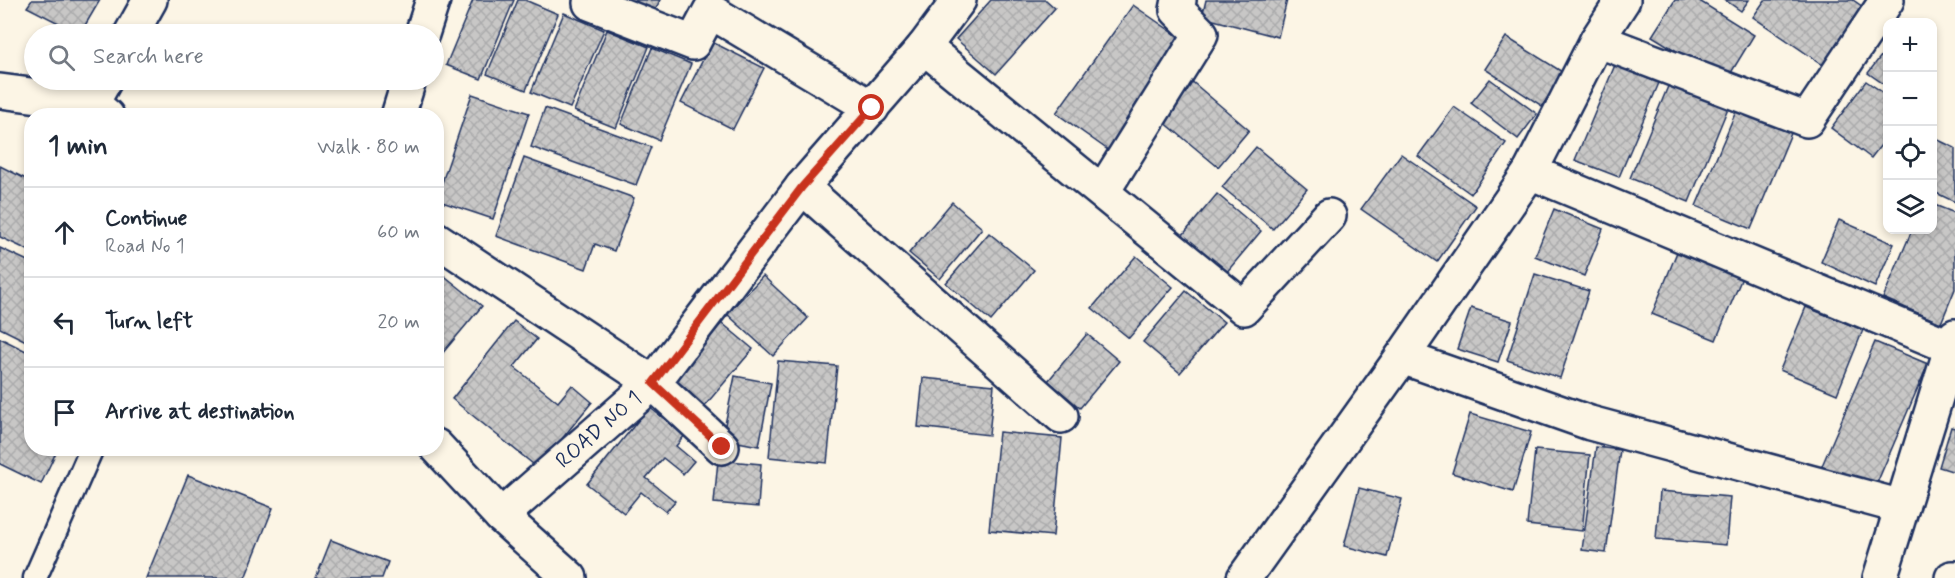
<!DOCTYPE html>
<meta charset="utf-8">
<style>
:root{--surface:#fff;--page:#f6f6f7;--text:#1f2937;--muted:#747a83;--line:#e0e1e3}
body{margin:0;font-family:Mynerve,sans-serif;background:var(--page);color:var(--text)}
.controls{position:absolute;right:18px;top:18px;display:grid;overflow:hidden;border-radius:12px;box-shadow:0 3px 9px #0003}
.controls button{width:54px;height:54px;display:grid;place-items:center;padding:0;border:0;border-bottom:2px solid var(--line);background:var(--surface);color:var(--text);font:30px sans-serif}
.stop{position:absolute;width:18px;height:18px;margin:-14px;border:4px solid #c8321e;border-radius:50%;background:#fff}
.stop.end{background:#c8321e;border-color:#fff;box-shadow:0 2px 6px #0008}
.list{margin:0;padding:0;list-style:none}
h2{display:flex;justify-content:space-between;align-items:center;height:78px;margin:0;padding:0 24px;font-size:26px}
h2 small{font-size:20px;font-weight:400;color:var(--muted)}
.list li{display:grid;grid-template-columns:39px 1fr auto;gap:18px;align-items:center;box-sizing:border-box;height:90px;padding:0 24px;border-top:2px solid var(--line)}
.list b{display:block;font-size:22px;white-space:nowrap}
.list p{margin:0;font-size:20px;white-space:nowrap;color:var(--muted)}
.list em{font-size:20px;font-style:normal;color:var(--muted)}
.icon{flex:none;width:33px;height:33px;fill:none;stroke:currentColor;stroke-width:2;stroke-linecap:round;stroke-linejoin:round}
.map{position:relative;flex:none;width:1955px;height:578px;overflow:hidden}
.search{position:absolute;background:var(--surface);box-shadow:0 3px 9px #0003;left:24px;top:24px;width:420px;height:66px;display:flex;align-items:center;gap:15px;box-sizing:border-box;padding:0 21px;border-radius:33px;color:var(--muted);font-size:22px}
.panel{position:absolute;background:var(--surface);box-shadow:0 3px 9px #0003;left:24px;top:108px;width:420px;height:348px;border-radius:24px}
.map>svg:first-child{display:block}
.building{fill:url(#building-cross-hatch);stroke:#1b2f5e;stroke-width:1.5}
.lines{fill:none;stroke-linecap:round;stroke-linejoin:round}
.lane-casing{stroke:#1b2f5e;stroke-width:27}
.street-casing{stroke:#1b2f5e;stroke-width:38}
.secondary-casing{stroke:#1b2f5e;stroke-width:38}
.lane{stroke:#fcf5e5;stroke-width:22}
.street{stroke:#fcf5e5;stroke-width:33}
.secondary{stroke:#fcf5e5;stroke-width:33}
.route{stroke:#c8321e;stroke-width:8}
.labels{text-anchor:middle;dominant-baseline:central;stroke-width:4.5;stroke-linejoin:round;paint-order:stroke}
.street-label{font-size:22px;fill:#1b2f5e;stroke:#fcf5e5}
</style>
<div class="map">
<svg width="1955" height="578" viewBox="0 0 1955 578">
<defs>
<pattern id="building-cross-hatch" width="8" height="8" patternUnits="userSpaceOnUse" patternTransform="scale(1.5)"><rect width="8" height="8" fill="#c8c7c6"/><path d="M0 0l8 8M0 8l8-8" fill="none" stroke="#ababac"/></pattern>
</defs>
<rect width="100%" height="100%" fill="#fcf5e5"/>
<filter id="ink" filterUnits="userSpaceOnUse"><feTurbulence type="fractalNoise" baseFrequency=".0167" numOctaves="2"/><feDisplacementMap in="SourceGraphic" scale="12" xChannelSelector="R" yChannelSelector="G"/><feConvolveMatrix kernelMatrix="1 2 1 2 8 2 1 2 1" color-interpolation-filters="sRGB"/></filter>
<g filter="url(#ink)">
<g class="building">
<path d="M32 0H100L80 34 27 7Z"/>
<path d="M473 0H514L481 79 446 65Z"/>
<path d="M518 0H525L558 14 526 90 487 74Z"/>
<path d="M616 0H660L653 15Z"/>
<path d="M991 0H1046L1055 8 996 74 956 39Z"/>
<path d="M1206 0H1287L1278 37 1202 17Z"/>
<path d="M1675 0H1698L1754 35 1726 81 1652 36Z"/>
<path d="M1725 0H1749L1741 11Z"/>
<path d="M1765 0H1853L1863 7 1823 65 1753 17Z"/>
<path d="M1133 5 1185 41 1108 150 1056 113Z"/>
<path d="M564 13 604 30 570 108 531 92Z"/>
<path d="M607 30 649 47 616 128 574 111Z"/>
<path d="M1506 37 1564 73 1542 106 1485 69Z"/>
<path d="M712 42 764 68 733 129 681 103Z"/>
<path d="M1888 47V87L1868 73Z"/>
<path d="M652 48 691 64 659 140 621 124Z"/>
<path d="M1615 65 1659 83 1619 177 1575 160Z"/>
<path d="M1189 79 1249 130 1218 167 1158 117Z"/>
<path d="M1490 79 1537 114 1518 139 1471 103Z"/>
<path d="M1866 81 1888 96V136L1871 158 1831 128Z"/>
<path d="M1669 84 1728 108 1689 202 1630 178Z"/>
<path d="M472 94 529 113 493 219 436 200Z"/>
<path d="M1454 107 1506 143 1471 194 1418 156Z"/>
<path d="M545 108 651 147 636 185 531 147Z"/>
<path d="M1737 109 1792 131 1751 229 1696 206Z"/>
<path d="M1932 137 1955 148V202L1932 191Z"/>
<path d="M1256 147 1307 189 1273 229 1222 187Z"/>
<path d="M1401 154 1476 206 1437 262 1361 209Z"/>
<path d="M524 158 634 198 614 251 595 244 586 269 496 236Z"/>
<path d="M0 166 32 182V252L0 237Z"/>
<path d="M1217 194 1261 231 1226 273 1182 236Z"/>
<path d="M952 202 982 228 940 279 909 253Z"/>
<path d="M1932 204 1955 213V289L1941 323 1883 298 1912 230H1932Z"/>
<path d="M1554 209 1603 229 1584 276 1535 256Z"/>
<path d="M1839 220 1894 244 1875 287 1821 262Z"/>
<path d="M989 233 1034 270 991 321 946 283Z"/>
<path d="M1681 242 1746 268 1716 340 1652 314Z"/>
<path d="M0 248 32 263V344L0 328Z"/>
<path d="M1136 256 1173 287 1129 338 1092 308Z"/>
<path d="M436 269 482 306 436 361Z"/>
<path d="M1535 274 1589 291 1560 378 1507 360Z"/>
<path d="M763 276 808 318 773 356 727 314Z"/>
<path d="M1186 291 1224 322 1180 373 1143 342Z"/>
<path d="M1806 307 1863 330 1837 394 1780 370Z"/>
<path d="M1471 308 1512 321 1498 362 1457 349Z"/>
<path d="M514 321 537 339 514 367 558 402 572 385 592 402 538 468 452 399Z"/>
<path d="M722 323 753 349 702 409 671 383Z"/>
<path d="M1087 334 1119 361 1080 408 1048 381Z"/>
<path d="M0 338 32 354V448H58L41 484 0 464Z"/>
<path d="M1875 342 1928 364 1874 490 1821 468Z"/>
<path d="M778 361 837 366 827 463 769 457Z"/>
<path d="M735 376 771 383 759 446 722 439Z"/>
<path d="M923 378 994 385 989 435 918 427Z"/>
<path d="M649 407 685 435 676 446 694 461 683 474 663 458 646 478 675 501 666 512 641 492 624 513 587 484Z"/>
<path d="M1470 414 1531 432 1513 492 1452 473Z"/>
<path d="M1951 427 1955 428V472L1939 467Z"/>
<path d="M999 432 1062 438 1053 536 989 530Z"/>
<path d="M1596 447 1620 450 1606 553 1582 550Z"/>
<path d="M1535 450 1590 455 1582 531 1527 525Z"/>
<path d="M718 460 761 464 758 507 714 503Z"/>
<path d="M188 475 273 508 245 578H146Z"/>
<path d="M1359 488 1402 499 1387 557 1344 546Z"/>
<path d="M1660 491 1730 497 1726 545 1656 539Z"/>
<path d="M331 540 388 562 382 578H316Z"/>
</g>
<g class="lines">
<defs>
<path id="lane" d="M35 578 92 448"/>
<g id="street">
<path d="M591 0 590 3 693 43 710 11 872 108"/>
<path d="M131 34 150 0"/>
<path d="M422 34 433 0"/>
<path d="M1597 40 1807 120 1887 0"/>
<path d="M924 47 1244 308 1329 216"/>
<path d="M92 103 105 80"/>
<path d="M398 116 409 80"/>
<path d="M1530 172 1951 347"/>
<path d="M802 187 1061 416"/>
<path d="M1103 191 1201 34 1177 10 1179 0"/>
<path d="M436 239 653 383 722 447"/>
<path d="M1402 357 1590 423 1902 507"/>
<path d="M501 516 653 383 802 187 924 47 959 0"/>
<path d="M1244 578 1402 357 1530 172 1597 40 1623 0"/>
<path d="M1880 578 1955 336"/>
</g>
<g id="secondary">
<path d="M0 91 92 103 107 116"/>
<path d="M436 446 501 516 570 578"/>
<path d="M1952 578H1955"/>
</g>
</defs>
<use href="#lane" class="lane-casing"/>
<use href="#street" class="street-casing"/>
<use href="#secondary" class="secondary-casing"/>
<use href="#lane" class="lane"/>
<use href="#street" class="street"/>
<use href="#secondary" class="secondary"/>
</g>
</g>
<g class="lines" filter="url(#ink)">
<path class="route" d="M722 447 653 383 802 187 872 108"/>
</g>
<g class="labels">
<g class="street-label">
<text transform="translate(599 430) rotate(-41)">ROAD NO 1</text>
</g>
</g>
</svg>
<div class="controls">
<button>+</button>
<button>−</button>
<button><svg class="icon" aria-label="locate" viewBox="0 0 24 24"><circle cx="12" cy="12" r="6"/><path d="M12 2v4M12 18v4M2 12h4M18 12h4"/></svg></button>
<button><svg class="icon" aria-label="layers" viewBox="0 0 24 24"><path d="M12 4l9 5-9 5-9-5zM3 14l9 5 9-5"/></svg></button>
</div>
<div class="stop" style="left:872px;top:108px"></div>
<div class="stop end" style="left:722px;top:447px"></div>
<div class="search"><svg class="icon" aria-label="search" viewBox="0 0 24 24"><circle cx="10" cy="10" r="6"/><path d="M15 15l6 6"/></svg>Search here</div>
<section class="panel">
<h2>1 min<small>Walk · 80 m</small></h2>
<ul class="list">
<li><svg class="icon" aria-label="ahead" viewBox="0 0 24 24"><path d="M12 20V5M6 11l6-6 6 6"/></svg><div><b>Continue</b><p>Road No 1</p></div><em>60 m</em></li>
<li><svg class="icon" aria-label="left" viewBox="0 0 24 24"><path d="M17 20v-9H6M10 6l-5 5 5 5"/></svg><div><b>Turn left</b></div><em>20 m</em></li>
<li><svg class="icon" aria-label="arrive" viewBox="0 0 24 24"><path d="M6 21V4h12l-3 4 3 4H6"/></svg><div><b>Arrive at destination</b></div></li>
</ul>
</section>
</div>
